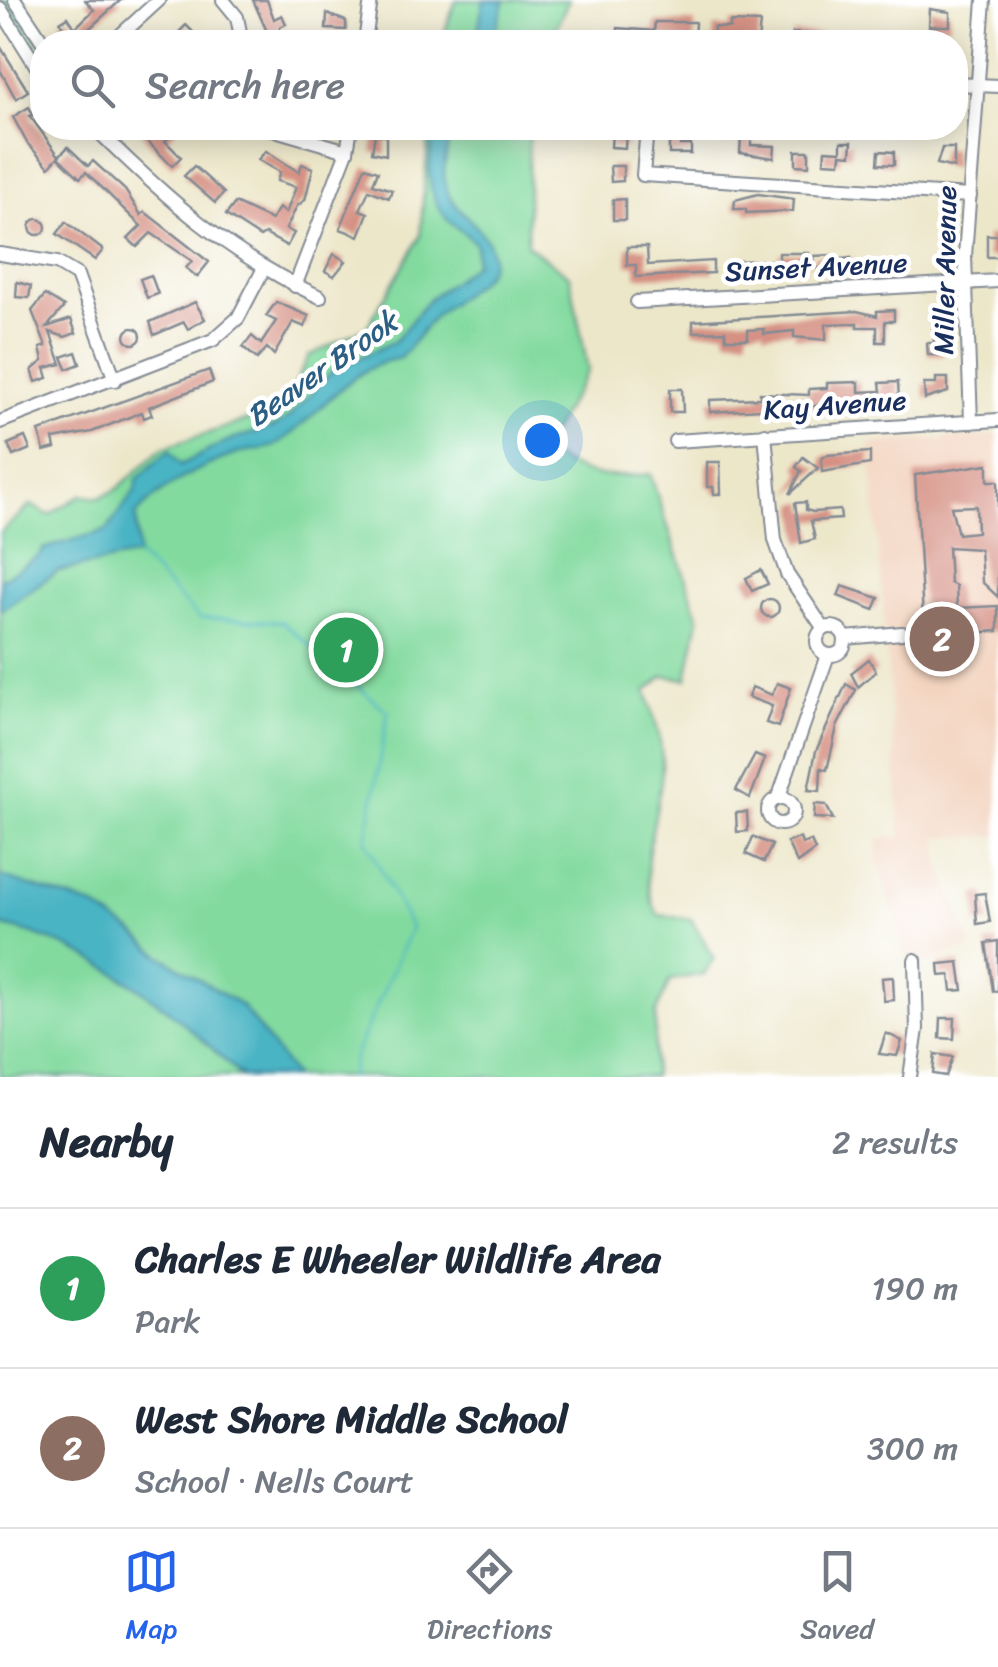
<!DOCTYPE html>
<meta charset="utf-8">
<style>
:root{--surface:#fff;--page:#f2f2f3;--text:#1f2937;--muted:#747a83;--line:#e0e1e3;--accent:#2563eb}
body{margin:0;font-family:Sriracha,sans-serif;background:var(--page);color:var(--text)}
.you{position:absolute;left:542px;top:440px;width:35px;height:35px;margin:-25px;border:8px solid #fff;border-radius:50%;background:#1a73e8;box-shadow:0 0 0 15px #1a73e833}
.badge{display:grid;place-items:center;width:65px;height:65px;border-radius:50%;background:var(--accent);color:#fff;font-size:32px;font-weight:700}
.pin{position:absolute;translate:-50% -50%;border:5px solid #fff;box-shadow:0 2px 10px #0006}
.list{margin:0;padding:0;list-style:none}
h2{display:flex;justify-content:space-between;align-items:center;height:130px;margin:0;padding:0 40px;font-size:42px}
h2 small{font-size:32px;font-weight:400;color:var(--muted)}
.list li{display:grid;grid-template-columns:65px 1fr auto;gap:30px;align-items:center;box-sizing:border-box;height:160px;padding:0 40px;border-top:2px solid var(--line)}
.list b{display:block;font-size:38px;white-space:nowrap}
.list p{margin:0;font-size:32px;white-space:nowrap;color:var(--muted)}
.list em{font-size:32px;font-style:normal;color:var(--muted)}
.icon{flex:none;width:55px;height:55px;fill:none;stroke:currentColor;stroke-width:2;stroke-linecap:round;stroke-linejoin:round}
.map{position:relative;flex:none;width:998px;height:1077px;overflow:hidden}
.search{position:absolute;background:var(--surface);box-shadow:0 5px 25px #0003;left:30px;right:30px;top:30px;height:110px;display:flex;align-items:center;gap:25px;box-sizing:border-box;padding:0 35px;border-radius:40px;color:var(--muted);font-size:38px}
.sheet{height:450px;background:var(--surface)}
nav{display:flex;justify-content:space-around;align-items:center;box-sizing:border-box;height:140px;border-top:2px solid var(--line);background:var(--surface);font-size:28px;color:var(--muted)}
nav a{display:grid;justify-items:center;gap:5px}
nav .on{color:var(--accent)}
.map>svg:first-child{display:block}
.built{fill:#f3d4bf}
.green{fill:#82da9f;stroke:#4e847e;stroke-width:2.5}
.water{fill:#48b4c4;stroke:#327291;stroke-width:2.5}
.lines{fill:none;stroke-linecap:round;stroke-linejoin:round}
.stream{stroke:#48b4c4;stroke-width:2.5}
.building{fill:#d69184;fill-rule:evenodd}
.minor-casing{stroke:#848b94;stroke-width:16}
.minor{stroke:#fff;stroke-width:12}
.labels{text-anchor:middle;dominant-baseline:central;stroke-width:9;stroke-linejoin:round;paint-order:stroke}
.street-label{font-size:28px;fill:#1b2f5e;stroke:#fff}
.water-label{font-size:30px;font-style:italic;fill:#2b5e82;stroke:#fff}
</style>
<div class="map">
<svg width="998" height="1077" viewBox="0 0 998 1077">
<rect width="100%" height="100%" fill="#fff"/>
<filter id="ink" filterUnits="userSpaceOnUse"><feTurbulence type="fractalNoise" baseFrequency=".01" numOctaves="2"/><feDisplacementMap in="SourceGraphic" scale="20" xChannelSelector="R" yChannelSelector="G"/><feConvolveMatrix kernelMatrix="1 2 1 2 8 2 1 2 1" color-interpolation-filters="sRGB"/></filter>
<filter id="wash" filterUnits="userSpaceOnUse"><feTurbulence type="fractalNoise" baseFrequency=".0048" numOctaves="4" result="noise"/><feDisplacementMap in="SourceGraphic" scale="40" xChannelSelector="R" yChannelSelector="G"/><feGaussianBlur stdDeviation="2.25" result="paint"/><feColorMatrix in="noise" values="0 0 0 0 0 0 0 0 0 0 0 0 0 0 0 0 0 1.4 0 .05"/><feComposite in="paint" operator="in"/></filter>
<g filter="url(#wash)">
<rect width="100%" height="100%" fill="#ede7ca"/>
<path class="built" d="M998 435V836L939 838 940 862 972 947 911 969 878 863V838L901 837 870 443Z"/>
<g class="green">
<path d="M2 0H11L42 52V69Z"/>
<path d="M456 0H569L549 42H441Z"/>
<path d="M429 128H529L527 245 570 276 588 370 542 450C584 478 601 479 650 474L699 618 687 679 664 676 646 691C654 717 663 741 662 768 660 819 633 868 658 915L691 919 714 958 704 974 670 980 656 1013 653 1077H0V533L31 505 49 515 81 495 99 498 116 490 162 448 282 409 309 356 367 327 420 237Z"/>
</g>
<g class="water">
<path d="M484 0H505L492 42H470L478 29Z"/>
<path d="M434 128H451C448 148 438 178 450 197 463 219 510 244 484 276 471 291 449 302 435 316 422 329 413 345 400 358 346 367 320 417 276 445 267 450 251 449 239 453 202 466 161 485 136 515L138 555 58 571 0 611V580L41 555 43 549 107 530 136 489 137 479 169 450 181 465 229 440 274 427 288 418 333 370 395 341 429 299 475 264 476 245C468 232 455 229 446 218 423 190 429 161 434 128Z"/>
<path d="M0 876 93 906 133 932 160 955 242 1006 295 1077H242C173 1009 97 946 0 925Z"/>
</g>
<g class="lines">
<path class="stream" d="M137 554 199 618 282 622 388 712 366 841 411 928 354 1057 351 1077"/>
</g>
<g id="blocks">
<g class="building">
<path d="M85 0H121L80 37 84 42H72L60 22 68 17 75 28 94 10Z"/>
<path d="M253 0H267L274 19 282 15 286 24 280 27 279 37 272 40 269 36Z"/>
<path d="M930 9 950 12V26H929Z"/>
<path d="M327 14 346 21V30L326 29Z"/>
<path d="M655 22H695L694 42 654 35V42H618V28L654 31Z"/>
<path d="M730 22 760 23 758 42 713 41 714 27 730 28Z"/>
<path d="M186 25 198 37 192 42 178 33Z"/>
<path d="M793 33 824 34V42H792Z"/>
<path d="M0 46 28 91 16 99 0 70Z"/>
<path d="M29 107 33 115 30 116 59 156 68 147 88 166 93 161 125 190 141 215 145 212 209 262 197 277 186 268 192 261 151 233 137 247 128 239 141 226 86 172 80 178 58 157 49 167 27 143 13 117Z"/>
<path d="M146 128H178L165 141 181 157 172 166 146 140 142 132Z"/>
<path d="M669 128 681 129 680 145H691V154H669Z"/>
<path d="M703 128H727V139L703 138Z"/>
<path d="M612 131 626 132 625 148 611 147Z"/>
<path d="M375 134 386 136V155L372 152Z"/>
<path d="M741 137H751V145L775 146 774 158 740 153Z"/>
<path d="M841 142H852L851 155 841 154 840 163 824 162 825 150 841 151Z"/>
<path d="M942 148H954V168L937 164Z"/>
<path d="M266 151 299 172 302 164 313 168 305 200 297 206 286 229 294 233 287 246 265 234 260 237 226 215 235 203 271 220 279 208 286 213 296 187 277 181 280 172 258 160Z"/>
<path d="M796 151H809V166L796 165Z"/>
<path d="M879 151 894 152V165L878 164Z"/>
<path d="M194 166 224 193 215 203 184 176Z"/>
<path d="M610 166H623V181L611 182Z"/>
<path d="M365 167 378 171 373 184 392 190 389 198 369 190 360 210 368 213 359 236 340 229Z"/>
<path d="M758 194 794 199 793 211 746 213V209H734L735 200Z"/>
<path d="M625 199V220H613V200Z"/>
<circle cx="38" cy="227" r="8"/>
<path d="M66 222 103 250 95 260 57 234Z"/>
<rect x="987" y="235" width="11" height="22"/>
<path d="M627 247H647L648 265 713 261V273L636 277V265H627Z"/>
<path d="M779 253H809L810 263 799 264V269H738V261L779 260Z"/>
<path d="M334 254 346 261 334 276 325 271Z"/>
<path d="M832 255 833 260 851 258 852 268H815L814 256Z"/>
<path d="M151 275 158 294 147 298 140 279Z"/>
<path d="M17 282 31 286 29 298 16 297Z"/>
<path d="M45 295 64 307 47 327 71 319 76 333 65 337 50 332 61 364 45 368 48 378 36 382 32 370 43 361 40 348 46 346 32 311Z"/>
<path d="M195 302 205 319 188 329 184 322 154 335 150 322Z"/>
<path d="M276 302 309 316 305 327 293 322 274 355 267 348 257 359 243 347 252 336 261 344 276 321 266 316Z"/>
<path d="M894 310V321H885V342H877V327H857V323L826 324V340L794 337V331L764 334V329L748 330V339H726L725 331 693 332V321L857 311 877 316V311Z"/>
<path d="M943 311 945 355H928L927 343H934L931 312Z"/>
<circle cx="133" cy="336" r="8"/>
<path d="M76 352 80 364 67 369 62 357Z"/>
<path d="M209 370 213 382 149 407 152 415 144 418 142 412 92 432 53 439 55 448 44 451 39 431Z"/>
<path d="M936 378H948V392L925 399 924 384H936Z"/>
<path d="M859 382V392L881 391 880 383 898 382 899 401 710 412V400L760 398V393L809 395V389L827 388V383Z"/>
<path d="M670 389H682L683 412H670Z"/>
<path d="M25 437 30 449 13 456 8 444Z"/>
<path d="M870 452V464L822 472V458L827 455Z"/>
<path d="M803 457 818 468 790 494 801 471 796 467Z"/>
<path d="M707 462H720L721 494H714L713 487H707Z"/>
<path d="M988 464V481H998V597L982 582 980 549 948 547 950 583 956 586 957 608 998 606V631L924 636 915 475ZM976 506 977 532 958 534 951 507Z"/>
<path d="M806 502V510L813 512 840 510 841 519 811 521 815 539 801 543 795 503Z"/>
<path d="M761 570 768 584 752 591 746 578Z"/>
<path d="M842 586 879 598 874 610 838 596Z"/>
<circle cx="770" cy="608" r="9"/>
<path d="M869 659 876 672 858 687 851 673Z"/>
<path d="M777 683 791 688 778 727 766 723 772 706 748 697 752 687 772 695Z"/>
<path d="M846 684 856 690 837 727 827 770 821 768 820 791 808 790 816 751Z"/>
<path d="M755 755 765 759 750 798 736 790Z"/>
<path d="M815 804 826 805 833 819 814 818Z"/>
<path d="M747 812 748 831 737 832 736 813Z"/>
<path d="M753 837 772 845 764 862 746 854Z"/>
<path d="M800 838 802 844 811 841 815 850 797 863 787 842Z"/>
<path d="M985 893 990 922 977 924 975 894Z"/>
<path d="M998 941V991H993L986 943Z"/>
<path d="M959 962 963 990 952 991 950 975 940 976 939 964Z"/>
<path d="M893 977 894 1000 884 1001 882 978Z"/>
<path d="M941 1018H955L954 1039 940 1038Z"/>
<path d="M886 1033 902 1041 897 1056 879 1054Z"/>
<path d="M935 1054 953 1057 946 1076 933 1074Z"/>
</g>
</g>
</g>
<g filter="url(#ink)">
<use href="#blocks" fill-opacity="0" stroke="#848b94" stroke-width="2.5"/>
<g class="lines">
<defs>
<g id="minor">
<path d="M15 0 43 42"/>
<path d="M223 0 237 17 242 42"/>
<path d="M0 8 42 75"/>
<path d="M113 42 159 0"/>
<path d="M365 42 371 0"/>
<path d="M956 84 998 86"/>
<path d="M95 128C167 199 228 254 320 297"/>
<path d="M268 128 347 151"/>
<path d="M647 128 643 175 970 196"/>
<path d="M0 254 57 263 77 275 115 380"/>
<path d="M295 286 347 151 351 128"/>
<path d="M637 302 998 281"/>
<path d="M0 422 213 340 238 318 263 270"/>
<path d="M971 422 965 256 984 0"/>
<path d="M765 434 775 540 787 574 824 629"/>
<path d="M675 441 998 420"/>
<circle cx="831" cy="641" r="14"/>
<path d="M845 638 902 633"/>
<circle cx="781" cy="811" r="13"/>
<path d="M778 799 828 655"/>
<path d="M910 1077 917 1029 915 960"/>
</g>
</defs>
<use href="#minor" class="minor-casing"/>
<use href="#minor" class="minor"/>
</g>
</g>
<g class="labels">
<g class="street-label">
<text transform="translate(816 267) rotate(-3)">Sunset Avenue</text>
<text transform="translate(945 270) rotate(-89)">Miller Avenue</text>
<text transform="translate(835 405) rotate(-4)">Kay Avenue</text>
</g>
<g class="water-label">
<text transform="translate(322 369) rotate(-35)">Beaver Brook</text>
</g>
</g>
</svg>
<div class="you"></div>
<div class="pin badge" style="left:346px;top:650px;background:#2e9e5b">1</div>
<div class="pin badge" style="left:942px;top:639px;background:#8d6e63">2</div>
<div class="search"><svg class="icon" aria-label="search" viewBox="0 0 24 24"><circle cx="10" cy="10" r="6"/><path d="M15 15l6 6"/></svg>Search here</div>
</div>
<section class="sheet">
<h2>Nearby<small>2 results</small></h2>
<ul class="list">
<li><span class="badge" style="background:#2e9e5b">1</span><div><b>Charles E Wheeler Wildlife Area</b><p>Park</p></div><em>190 m</em></li>
<li><span class="badge" style="background:#8d6e63">2</span><div><b>West Shore Middle School</b><p>School · Nells Court</p></div><em>300 m</em></li>
</ul>
</section>
<nav>
<a class="on"><svg class="icon" aria-label="map" viewBox="0 0 24 24"><path d="M3 6l6-2 6 2 6-2v14l-6 2-6-2-6 2zM9 4v14M15 6v14"/></svg>Map</a>
<a><svg class="icon" aria-label="directions" viewBox="0 0 24 24"><path d="M12 3l9 9-9 9-9-9zM9 14v-3h6M13 9l2 2-2 2"/></svg>Directions</a>
<a><svg class="icon" aria-label="saved" viewBox="0 0 24 24"><path d="M7 4h10v16l-5-4-5 4z"/></svg>Saved</a>
</nav>
